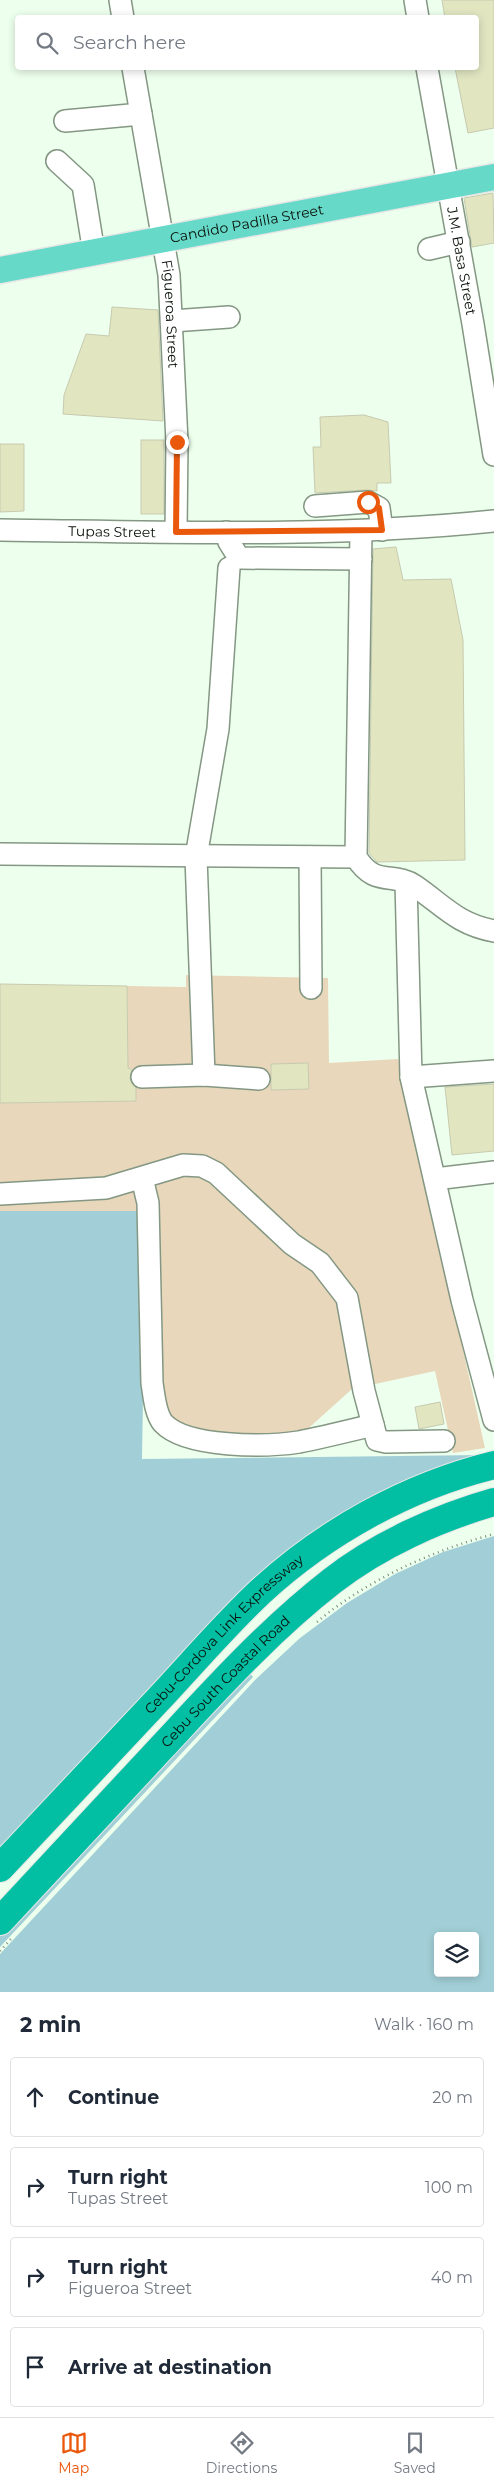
<!DOCTYPE html>
<meta charset="utf-8">
<style>
:root{--surface:#fff;--page:#f6f6f7;--text:#1f2937;--muted:#747a83;--line:#e0e1e3;--accent:#ea580c}
body{margin:0;font-family:Montserrat,sans-serif;background:var(--page);color:var(--text)}
.controls{position:absolute;right:15px;bottom:15px;display:grid;overflow:hidden;border-radius:5px;box-shadow:0 2px 8px #0003}
.controls button{width:45px;height:45px;display:grid;place-items:center;padding:0;border:0;border-bottom:1px solid var(--line);background:var(--surface);color:var(--text);font:25px sans-serif}
.stop{position:absolute;width:15px;height:15px;margin:-11px;border:4px solid #ea580c;border-radius:50%;background:#fff}
.stop.end{background:#ea580c;border-color:#fff;box-shadow:0 1px 5px #0008}
.list{margin:0;padding:0;list-style:none}
h2{display:flex;justify-content:space-between;align-items:center;height:65px;margin:0;padding:0 20px;font-size:21px}
h2 small{font-size:16px;font-weight:400;color:var(--muted)}
.list li{display:grid;grid-template-columns:32px 1fr auto;gap:15px;align-items:center;box-sizing:border-box;height:80px;margin:0 10px 10px;padding:0 10px;border:1px solid var(--line);border-radius:5px}
.list b{display:block;font-size:19px;white-space:nowrap}
.list p{margin:0;font-size:16px;white-space:nowrap;color:var(--muted)}
.list em{font-size:16px;font-style:normal;color:var(--muted)}
.icon{flex:none;width:28px;height:28px;fill:none;stroke:currentColor;stroke-width:2;stroke-linecap:round;stroke-linejoin:round}
.map{position:relative;flex:none;width:494px;height:1992px;overflow:hidden}
.search{position:absolute;background:var(--surface);box-shadow:0 2px 8px #0003;left:15px;right:15px;top:15px;height:55px;display:flex;align-items:center;gap:12px;box-sizing:border-box;padding:0 18px;border-radius:5px;color:var(--muted);font-size:19px}
.sheet{height:425px;background:var(--surface)}
nav{display:flex;justify-content:space-around;align-items:center;box-sizing:border-box;height:70px;border-top:1px solid var(--line);background:var(--surface);font-size:14px;color:var(--muted)}
nav a{display:grid;justify-items:center;gap:2px}
nav .on{color:var(--accent)}
.map>svg:first-child{display:block}
.green{fill:#e8d7bb}
.water{fill:#a2cfd7;fill-rule:evenodd}
.pier{fill:#edffed}
.building{fill:#e1e6c1;stroke:#c7caaf}
.lines{fill:none;stroke-linecap:round;stroke-linejoin:round}
.minor-casing{stroke:#839783;stroke-width:24}
.major-casing{stroke:#e6e7e6;stroke-width:29}
.highway-casing{stroke:#e6e7e6;stroke-width:30}
.path{stroke:#808d80;stroke-width:2.5;stroke-dasharray:1 4;stroke-linecap:butt}
.minor{stroke:#fff;stroke-width:21}
.major{stroke:#67d9c8;stroke-width:26}
.highway{stroke:#02bfa4;stroke-width:28}
.route{stroke:#ea580c;stroke-width:6}
.labels{text-anchor:middle;dominant-baseline:central;stroke-width:5;stroke-linejoin:round;paint-order:stroke}
.street-label{font-size:14px;fill:#091009;stroke:#edffed}
</style>
<div class="map">
<svg width="494" height="1992" viewBox="0 0 494 1992">
<rect width="100%" height="100%" fill="#edffed"/>
<path class="green" d="M186 975 328 978 329 1063 398 1059 485 1448 453 1453 435 1371 352 1389 302 1434 194 1436 174 1424 161 1404 145 1211H0V1103L136 1101V1071L128 1068 127 986 186 987Z"/>
<path class="water" d="M0 1211H146L142 1459 482 1455 494 1509V1992H0ZM438 1936H475V1973H438Z"/>
<path class="pier" d="M489 1475 494 1498V1536L443 1552 395 1574 347 1603 300 1638 256 1679 0 1954V1947L253 1677 247 1670 0 1931V1849L185 1653 318 1559 410 1503Z"/>
<g class="building">
<path d="M442 0H494V128L468 133 455 68H476V18H445Z"/>
<path d="M493 193 494 243 472 247 464 198Z"/>
<path d="M112 307 158 310 163 421 63 414 64 395 86 334 109 336Z"/>
<path d="M364 415 388 422 391 483H377V491L367 490 315 493 313 447H321L320 417Z"/>
<rect x="141" y="440" width="23" height="74"/>
<path d="M0 444H24V511L0 512Z"/>
<path d="M396 547 403 580 451 579 463 640 465 860 377 862 369 853 373 549Z"/>
<path d="M0 984 127 986 128 1068 132 1070 130 1078 136 1088V1101L0 1103Z"/>
<path d="M308 1063 309 1089 271 1090V1064Z"/>
<path d="M494 1084V1151L452 1155 445 1087Z"/>
<path d="M440 1402 444 1424 419 1429 415 1407Z"/>
</g>
<g class="lines">
<defs>
<g id="minor">
<path d="M120 0 123 18"/>
<path d="M415 0 418 18"/>
<path id="s1" d="M133 68 169 275 177 442 176 532"/>
<path id="s2" d="M427 68 473 324 494 455"/>
<path d="M65 121 141 114"/>
<path d="M57 161 83 185 94 253"/>
<path d="M429 249 459 242"/>
<path d="M172 321 229 317"/>
<path d="M315 506 368 502 379 508 382 530"/>
<path id="s3" d="M0 530C165 532 330 538 494 521"/>
<path d="M361 531 356 857C375 888 393 871 415 886 444 906 457 924 494 931"/>
<path d="M226 532 229 542 239 558 361 559"/>
<path d="M0 854 356 857"/>
<path d="M310 857 311 988"/>
<path d="M406 882 411 1077 462 1300 494 1420"/>
<path d="M204 1075 196 857 218 729 229 568"/>
<path d="M142 1077 204 1075 259 1079"/>
<path d="M411 1077 494 1071"/>
<path d="M142 1178 148 1203 152 1383C154 1395 155 1413 163 1423 186 1448 266 1447 299 1442 324 1437 348 1431 373 1425"/>
<path d="M435 1179 494 1172"/>
<path d="M0 1194 106 1188 183 1165 202 1166 216 1173 292 1244 320 1263 347 1298 364 1391 377 1440 386 1442 444 1441"/>
</g>
<g id="major">
<path id="s4" d="M0 270 494 177"/>
</g>
<g id="highway">
<path id="s5" d="M0 1868C52 1813 104 1758 156 1702 190 1666 223 1627 260 1592 325 1532 408 1486 494 1465"/>
<path id="s6" d="M0 1921C54 1863 108 1805 162 1747 216 1689 269 1630 332 1581 378 1545 438 1518 494 1502"/>
</g>
</defs>
<use href="#minor" class="minor-casing"/>
<use href="#major" class="major-casing"/>
<use href="#highway" class="highway-casing"/>
<g class="path">
<path d="M317 1622C367 1580 431 1551 494 1534"/>
<path d="M0 1951 11 1939"/>
</g>
<use href="#minor" class="minor"/>
<use href="#major" class="major"/>
<use href="#highway" class="highway"/>
</g>
<g class="lines">
<path class="route" d="M177 442 176 532 382 530 379 508 368 502"/>
</g>
<g class="labels">
<g class="street-label">
<text stroke="none"><textPath href="#s4" startOffset="251">Candido Padilla Street</textPath></text>
<text stroke="none"><textPath href="#s2" startOffset="196">J.M. Basa Street</textPath></text>
<text stroke="none"><textPath href="#s1" startOffset="249">Figueroa Street</textPath></text>
<text stroke="none"><textPath href="#s3" startOffset="112">Tupas Street</textPath></text>
<text stroke="none"><textPath href="#s5" startOffset="324">Cebu-Cordova Link Expressway</textPath></text>
<text stroke="none"><textPath href="#s6" startOffset="329">Cebu South Coastal Road</textPath></text>
</g>
</g>
</svg>
<div class="controls">
<button><svg class="icon" aria-label="layers" viewBox="0 0 24 24"><path d="M12 4l9 5-9 5-9-5zM3 14l9 5 9-5"/></svg></button>
</div>
<div class="stop" style="left:368px;top:502px"></div>
<div class="stop end" style="left:177px;top:442px"></div>
<div class="search"><svg class="icon" aria-label="search" viewBox="0 0 24 24"><circle cx="10" cy="10" r="6"/><path d="M15 15l6 6"/></svg>Search here</div>
</div>
<section class="sheet">
<h2>2 min<small>Walk · 160 m</small></h2>
<ul class="list">
<li><svg class="icon" aria-label="ahead" viewBox="0 0 24 24"><path d="M12 20V5M6 11l6-6 6 6"/></svg><div><b>Continue</b></div><em>20 m</em></li>
<li><svg class="icon" aria-label="right" viewBox="0 0 24 24"><path d="M7 20v-9h11M14 6l5 5-5 5"/></svg><div><b>Turn right</b><p>Tupas Street</p></div><em>100 m</em></li>
<li><svg class="icon" aria-label="right" viewBox="0 0 24 24"><path d="M7 20v-9h11M14 6l5 5-5 5"/></svg><div><b>Turn right</b><p>Figueroa Street</p></div><em>40 m</em></li>
<li><svg class="icon" aria-label="arrive" viewBox="0 0 24 24"><path d="M6 21V4h12l-3 4 3 4H6"/></svg><div><b>Arrive at destination</b></div></li>
</ul>
</section>
<nav>
<a class="on"><svg class="icon" aria-label="map" viewBox="0 0 24 24"><path d="M3 6l6-2 6 2 6-2v14l-6 2-6-2-6 2zM9 4v14M15 6v14"/></svg>Map</a>
<a><svg class="icon" aria-label="directions" viewBox="0 0 24 24"><path d="M12 3l9 9-9 9-9-9zM9 14v-3h6M13 9l2 2-2 2"/></svg>Directions</a>
<a><svg class="icon" aria-label="saved" viewBox="0 0 24 24"><path d="M7 4h10v16l-5-4-5 4z"/></svg>Saved</a>
</nav>
